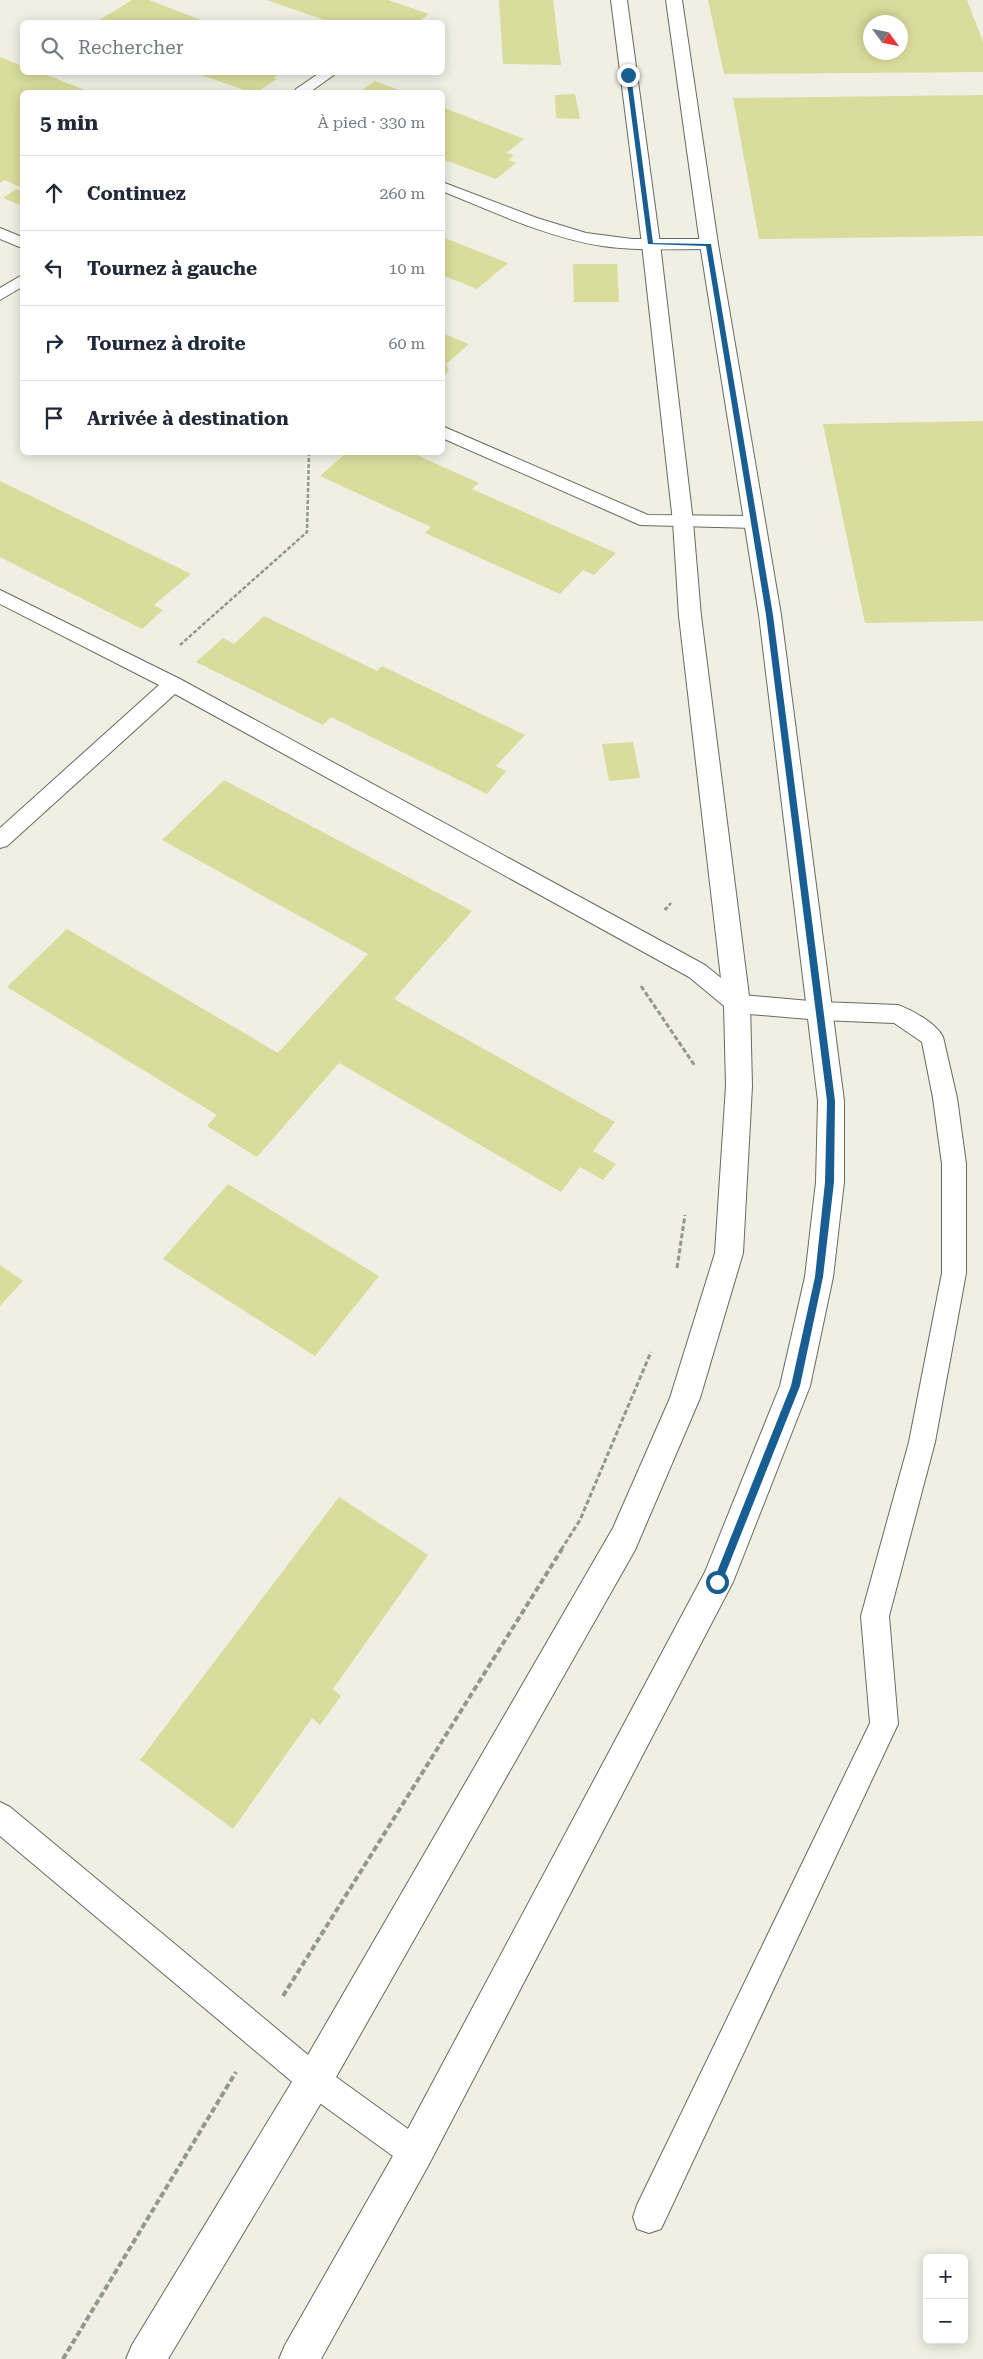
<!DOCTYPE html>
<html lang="fr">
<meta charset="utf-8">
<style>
:root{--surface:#fff;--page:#f2f2f3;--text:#1f2937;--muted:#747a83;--line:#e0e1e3}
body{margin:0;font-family:"Roboto Serif",serif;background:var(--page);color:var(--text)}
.controls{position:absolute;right:15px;bottom:15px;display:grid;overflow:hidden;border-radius:8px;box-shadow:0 2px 12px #0003}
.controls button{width:45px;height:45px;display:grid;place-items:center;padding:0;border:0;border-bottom:1px solid var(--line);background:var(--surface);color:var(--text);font:25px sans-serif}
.compass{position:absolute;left:863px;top:15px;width:45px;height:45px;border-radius:50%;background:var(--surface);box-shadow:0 2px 12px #0003;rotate:123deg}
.stop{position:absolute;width:15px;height:15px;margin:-11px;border:4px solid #185e93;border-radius:50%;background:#fff}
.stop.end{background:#185e93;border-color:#fff;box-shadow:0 1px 5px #0008}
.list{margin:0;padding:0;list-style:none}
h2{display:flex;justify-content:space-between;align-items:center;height:65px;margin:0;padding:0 20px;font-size:21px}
h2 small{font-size:16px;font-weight:400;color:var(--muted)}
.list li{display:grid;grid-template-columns:32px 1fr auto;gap:15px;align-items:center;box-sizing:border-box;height:75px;padding:0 20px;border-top:1px solid var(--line)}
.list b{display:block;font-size:19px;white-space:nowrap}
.list em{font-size:16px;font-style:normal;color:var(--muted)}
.icon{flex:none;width:28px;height:28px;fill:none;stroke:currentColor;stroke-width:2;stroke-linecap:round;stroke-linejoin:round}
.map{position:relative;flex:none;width:983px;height:2359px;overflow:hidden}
.search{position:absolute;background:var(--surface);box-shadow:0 2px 12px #0003;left:20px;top:20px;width:425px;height:55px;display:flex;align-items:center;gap:12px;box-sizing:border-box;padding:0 18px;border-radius:8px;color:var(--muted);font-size:19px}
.panel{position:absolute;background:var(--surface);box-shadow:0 2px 12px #0003;left:20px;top:90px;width:425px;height:365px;border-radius:8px}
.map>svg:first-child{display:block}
.building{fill:#d9dc9b;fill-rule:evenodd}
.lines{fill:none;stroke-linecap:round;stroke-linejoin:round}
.lane-casing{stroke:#696a5e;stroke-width:2}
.street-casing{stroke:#696a5e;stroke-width:2}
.path-far2{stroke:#95968d;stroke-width:2.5;stroke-dasharray:4 2;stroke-linecap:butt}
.path-far1{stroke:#95968d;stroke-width:3;stroke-dasharray:5 2.5;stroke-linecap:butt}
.path{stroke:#95968d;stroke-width:4;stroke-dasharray:6 3;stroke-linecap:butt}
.lane{fill:#fff;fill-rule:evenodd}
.street{fill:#fff;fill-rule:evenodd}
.route{fill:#185e93}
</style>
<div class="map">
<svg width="983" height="2359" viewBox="0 0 983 2359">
<rect width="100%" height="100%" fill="#eff0e3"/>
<g class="building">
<path d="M132 0H149L206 22H96Z"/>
<path d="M267 0H388L429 14 418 22H330Z"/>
<path d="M499 0H553L561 65 503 64Z"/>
<path d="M708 0H967L983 42V72L724 74ZM870 22H900V52H870Z"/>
<path d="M0 57 22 66V72H39L90 92H22V188L5 180 0 183Z"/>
<path d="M288 72 286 74 281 73 273 78 277 79 257 92H250L195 73Z"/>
<path d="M375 81 404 92H359Z"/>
<path d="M575 94 580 119 556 118 555 95Z"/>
<path d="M983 95V236L759 239 733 98Z"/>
<path d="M442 107 524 139 506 153 514 155 508 160 516 163 496 179 442 159Z"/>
<path d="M16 189 22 191V206L3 198Z"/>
<path d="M442 237 508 263 477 289 442 275Z"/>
<path d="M573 264H617L619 302H574Z"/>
<path d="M442 333 469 344 446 364 449 371 442 377Z"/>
<path d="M983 421V621L865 623 823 424Z"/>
<path d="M341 452H410L479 483 472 489 616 553 594 575 583 570 560 594 425 533 431 527 320 476 345 454Z"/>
<path d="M0 481 191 574 154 605 163 610 142 629 0 557Z"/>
<path d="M264 616 377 671 382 666 525 735 496 766 506 771 487 794 331 717 323 725 196 662 223 638 234 644Z"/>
<path d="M633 742 640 778 609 781 602 744Z"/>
<path d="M224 780 472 911 394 999 615 1122 593 1151 616 1164 603 1180 580 1167 561 1192 339 1063 257 1157 207 1126 217 1115 7 987 67 929 278 1053 368 954 162 840Z"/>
<path d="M228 1184 379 1276 315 1356 163 1259Z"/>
<path d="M0 1265 23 1281 0 1306Z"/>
<path d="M339 1497 428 1555 333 1689 341 1696 320 1725 312 1718 233 1829 140 1760Z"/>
</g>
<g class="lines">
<defs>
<g id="lane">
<path d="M321 72H338L310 92H294L296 89Z"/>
<path d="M442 182 537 218 586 233 632 239H709L714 241 717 244 714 247 709 249C673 249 637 251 602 246 546 237 494 212 442 191Z"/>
<path d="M0 228 22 237V248L0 239Z"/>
<path d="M22 275V287L0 300V288Z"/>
<path d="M442 426 648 515 755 516 761 518 764 522 761 526 755 528 640 525 442 438Z"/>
<path d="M0 590 180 679 705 965 742 995 821 1002 898 1005C912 1010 936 1023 943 1037L957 1098 966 1164V1273L935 1442 889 1616 898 1724 661 2229 649 2233 637 2229 633 2217 637 2205 870 1723 861 1616 909 1442 942 1273V1164L933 1098 922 1042 894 1023 821 1020 737 1013 729 1010 689 977 175 694 7 846 0 848V828L159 685 0 604Z"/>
<path d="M0 1802 10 1807 325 2069 426 2142 431 2153 426 2164 415 2169 404 2164 303 2091 0 1836Z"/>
</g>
<g id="street">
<path d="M611 0H627L660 244 693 522 701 616 750 1004 752 1086 743 1253 700 1398 635 1550 327 2093 168 2359H126L132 2345 301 2067 613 1528 670 1398 715 1253 726 1086 724 1004 679 616 673 522 642 244Z"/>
<path d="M666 0H682L718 244 781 615 844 1101V1182L833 1277 810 1386 733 1582 428 2166 321 2359H279L285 2345 402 2140 705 1572 780 1386 805 1277 816 1182 818 1101 759 615 700 244Z"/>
</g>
</defs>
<use href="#lane" class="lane-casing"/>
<use href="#street" class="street-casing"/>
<g class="path-far2">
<path d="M180 645 307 532 309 452"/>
<path d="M665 910 671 903"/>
</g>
<g class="path-far1">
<path d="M665 910 666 908"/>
<path d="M641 986 695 1066"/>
<path d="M677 1268 685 1215"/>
<path d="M561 1550 580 1520 651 1352"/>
</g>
<g class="path">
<path d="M283 1996 562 1549"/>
<path d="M63 2359 236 2072"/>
</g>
<use href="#lane" class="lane"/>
<use href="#street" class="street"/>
</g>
<path class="route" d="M628 74 631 75 653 243 711 244 773 615 835 1101 834 1182 823 1277 800 1386 722 1582 717 1587 713 1582 791 1386 815 1277 825 1182 827 1101 766 615 706 246 648 244 626 75Z"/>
</svg>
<div class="controls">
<button>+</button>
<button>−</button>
</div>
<svg class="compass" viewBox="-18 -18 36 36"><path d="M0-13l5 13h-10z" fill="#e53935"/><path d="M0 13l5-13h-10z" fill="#747a83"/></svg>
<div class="stop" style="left:717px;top:1582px"></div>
<div class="stop end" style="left:628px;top:75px"></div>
<div class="search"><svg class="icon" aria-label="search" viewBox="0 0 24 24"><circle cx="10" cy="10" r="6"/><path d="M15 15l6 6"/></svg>Rechercher</div>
<section class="panel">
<h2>5 min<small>À pied · 330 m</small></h2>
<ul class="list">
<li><svg class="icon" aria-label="ahead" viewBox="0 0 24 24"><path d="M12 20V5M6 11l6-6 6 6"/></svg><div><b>Continuez</b></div><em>260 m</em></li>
<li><svg class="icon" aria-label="left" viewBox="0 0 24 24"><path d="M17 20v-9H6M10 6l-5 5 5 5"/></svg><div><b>Tournez à gauche</b></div><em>10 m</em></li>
<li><svg class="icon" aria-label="right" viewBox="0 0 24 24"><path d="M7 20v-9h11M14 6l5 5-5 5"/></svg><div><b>Tournez à droite</b></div><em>60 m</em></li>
<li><svg class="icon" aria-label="arrive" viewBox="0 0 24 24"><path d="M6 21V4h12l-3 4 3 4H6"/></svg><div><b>Arrivée à destination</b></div></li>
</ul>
</section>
</div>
